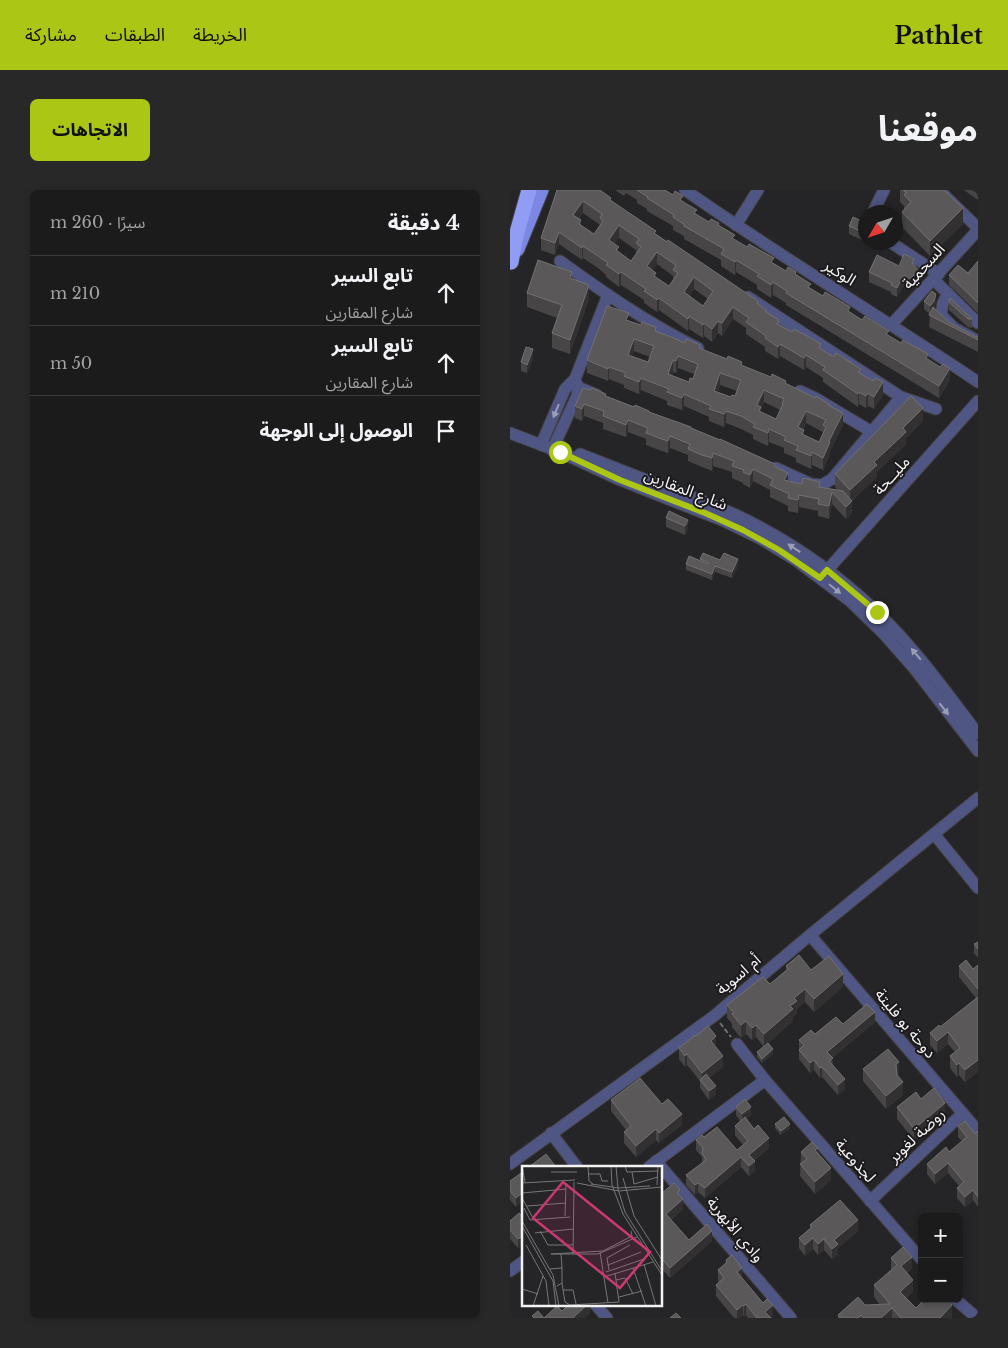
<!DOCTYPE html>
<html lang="ar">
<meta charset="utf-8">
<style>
:root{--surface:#1c1b1c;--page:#292829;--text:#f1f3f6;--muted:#a0a1a3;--line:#3a393b;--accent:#abc615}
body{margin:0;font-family:"Libre Baskerville","Noto Sans Arabic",serif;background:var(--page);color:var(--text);direction:rtl}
.controls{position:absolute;right:15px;bottom:15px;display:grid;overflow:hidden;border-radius:8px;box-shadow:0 2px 8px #0003}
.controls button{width:45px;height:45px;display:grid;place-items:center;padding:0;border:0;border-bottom:1px solid var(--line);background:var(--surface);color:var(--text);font:25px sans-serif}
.compass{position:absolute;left:348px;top:15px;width:45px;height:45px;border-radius:50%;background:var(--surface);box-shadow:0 2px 8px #0003;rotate:231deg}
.stop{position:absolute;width:15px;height:15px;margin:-11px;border:4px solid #abc615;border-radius:50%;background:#fff}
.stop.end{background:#abc615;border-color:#fff;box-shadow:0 1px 5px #0008}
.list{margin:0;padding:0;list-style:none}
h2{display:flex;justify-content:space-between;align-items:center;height:65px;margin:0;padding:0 20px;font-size:21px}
h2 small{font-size:16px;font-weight:400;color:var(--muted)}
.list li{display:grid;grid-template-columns:32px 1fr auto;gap:15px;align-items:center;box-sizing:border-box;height:70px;padding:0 20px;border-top:1px solid var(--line)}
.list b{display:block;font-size:19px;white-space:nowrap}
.list p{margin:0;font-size:16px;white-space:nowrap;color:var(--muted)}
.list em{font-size:16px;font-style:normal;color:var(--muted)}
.icon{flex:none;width:28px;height:28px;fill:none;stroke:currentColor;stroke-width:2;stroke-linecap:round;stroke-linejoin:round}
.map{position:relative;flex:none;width:468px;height:1128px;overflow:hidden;direction:ltr;border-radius:8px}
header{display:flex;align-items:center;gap:30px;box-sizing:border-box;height:70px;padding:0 25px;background:var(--accent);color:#111}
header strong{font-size:24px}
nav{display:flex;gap:28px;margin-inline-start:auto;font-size:18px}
.intro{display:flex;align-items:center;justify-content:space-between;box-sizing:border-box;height:120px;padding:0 30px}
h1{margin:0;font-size:35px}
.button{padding:12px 22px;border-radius:8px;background:var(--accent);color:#111;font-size:18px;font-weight:700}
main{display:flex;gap:30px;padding:0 30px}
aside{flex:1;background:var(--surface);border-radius:8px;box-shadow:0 2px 8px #0003}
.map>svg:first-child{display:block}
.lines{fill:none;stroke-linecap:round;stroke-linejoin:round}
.minor-casing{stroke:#424143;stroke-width:13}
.major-casing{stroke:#424143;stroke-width:17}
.highway-casing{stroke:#424143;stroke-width:17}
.path{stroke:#6f6e6f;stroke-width:2;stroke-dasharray:5 2.5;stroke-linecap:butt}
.minor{stroke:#505683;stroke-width:11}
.major{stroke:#7c86e3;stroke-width:15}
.highway{stroke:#919cf5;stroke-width:15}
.wall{fill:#474546;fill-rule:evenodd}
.shaded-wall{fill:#323031}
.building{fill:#5a5859;stroke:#727071;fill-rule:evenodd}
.oneway{fill:#9a9db6}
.route{stroke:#abc615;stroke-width:6}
.labels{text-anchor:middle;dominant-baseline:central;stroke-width:4;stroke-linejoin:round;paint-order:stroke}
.street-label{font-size:16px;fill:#f4f3f4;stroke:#1c1a1c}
.inset-road{fill:none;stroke:#787778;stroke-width:1}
.view{fill:#ca3972;fill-opacity:0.15;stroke:#ca3972;stroke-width:2.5}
.inset-edge{fill:none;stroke:#f4f3f4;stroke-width:2.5}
</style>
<header>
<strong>Pathlet</strong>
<nav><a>الخريطة</a><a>الطبقات</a><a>مشاركة</a></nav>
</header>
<div class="intro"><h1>موقعنا</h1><a class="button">الاتجاهات</a></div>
<main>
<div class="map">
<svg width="468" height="1128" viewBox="0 0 468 1128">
<rect width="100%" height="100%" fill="#252426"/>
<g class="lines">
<defs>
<g id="minor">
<path d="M175 0C271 67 371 127 468 192"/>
<path d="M429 0 468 38"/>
<path d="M363 22 374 0"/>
<path d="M226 35 248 0"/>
<path d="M380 52 429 84"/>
<path d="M50 71C94 103 139 134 188 158"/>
<path d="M424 90 468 133"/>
<path d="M438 103 433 113 431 125 444 138 468 151"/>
<path d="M238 107 391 207 426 219"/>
<path d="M382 134 468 40"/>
<path d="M68 197 87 205"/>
<path d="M290 201 307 209 362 242"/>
<path d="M0 243 50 262 110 290 214 331 251 349 287 371 340 411 373 443 403 477 468 561"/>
<path d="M31 255 55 199 65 189 98 105"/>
<path d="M42 260 67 206 68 197 66 192"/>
<path d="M70 264C91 272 112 281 134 289 165 300 196 311 226 325 277 349 325 382 366 421 405 458 436 502 468 544"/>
<path d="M266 278 301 294 312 295 322 289 391 207"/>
<path d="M313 385 468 211"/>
<path d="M424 644 468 698"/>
<path d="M300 745 468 941"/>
<path d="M227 854 255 890 412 1070"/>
<path d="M41 943 67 977"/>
<path d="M146 971 281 1128"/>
<path d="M0 974 204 826 300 745 468 608"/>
<path d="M139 977 255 890"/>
<path d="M360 1011 452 924"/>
<path d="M0 1081 14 1071"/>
<path d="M445 1109 467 1128"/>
<path d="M85 1114 97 1128"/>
</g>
<path id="major" d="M7 59 31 0"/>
<path id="highway" d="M1 72 6 46 19 0"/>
</defs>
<use href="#minor" class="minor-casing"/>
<use href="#major" class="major-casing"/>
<use href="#highway" class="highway-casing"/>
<path class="path" d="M210 833 221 847"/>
<use href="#minor" class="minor"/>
<use href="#major" class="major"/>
<use href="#highway" class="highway"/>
</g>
<g class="wall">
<path d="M47 0 101 10 146 44 248 114 269 135 311 159 351 184 373 205 364 219 358 216 356 218 349 214 348 217 313 192V188L296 177 294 180 270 166 268 169 255 161V157L236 144V138L223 129 212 146 208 143 202 152 194 146 193 148 179 139 178 141 149 120 147 122 134 113V110L111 95 109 97 96 87V85L88 78 73 68 72 70 49 54 45 65 31 60V48ZM73 23 90 35 84 44 71 35 69 29ZM109 48 126 60V64L121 71 109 62 104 54ZM147 74 163 86V90L159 96 146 87 142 80ZM184 99 198 109 193 116 179 106Z"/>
<path d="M105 0H155L173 11 187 25 199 32 209 35 225 50 276 81 286 85 301 99 418 170 440 190 429 208 276 115V113L263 105 261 108 247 99V95L236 88 226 82 225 85 211 76V70L174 49V46L163 40V36L137 21V19L127 13V10L116 3 114 6Z"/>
<path d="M390 0H434L453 34 420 66 392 37V22L394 19V16L390 12Z"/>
<path d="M454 0H468V10Z"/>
<path d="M356 33V52L339 44V36Z"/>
<path d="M356 52H365L363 56Z"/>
<path d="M468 71V123L439 95V85L458 83Z"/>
<path d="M404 75 409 90 398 99 394 95 387 107 381 104V102L359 92V82L389 76Z"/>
<path d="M62 89 79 109 60 164 42 158V143L47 128 17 117V103Z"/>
<path d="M414 111 426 112 424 119 440 133 464 146 468 147V162L419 137 420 124 414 119Z"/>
<path d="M439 112 462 129V138L458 137 439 120Z"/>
<path d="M119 131 190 159 276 194 319 216 333 235 320 261V264L313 280 302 275 301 279 286 272V268L274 263V258L259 252 258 256 243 249V245L231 239 216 233 214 237 199 231V227L174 216 172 220 157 215V211L131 200 129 204 114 198V195L99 189 98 191 77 183V170ZM124 161 140 167 138 172 122 166ZM168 178 184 184 183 189 179 192 162 186 163 182 166 183ZM210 195 227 201 225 206 221 207 208 202ZM254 212 270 220 266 229 251 222V219ZM296 233 313 242V243L309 252 294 245 293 240Z"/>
<path d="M23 168 17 183 11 181V172Z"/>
<path d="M81 200 181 238 265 277 278 291 328 300 325 297V284L413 231 396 248V254L367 282V287L342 311V323L336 329 322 314 319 329 308 326V321L289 317 288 323 278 321V316L260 307V300L243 291 240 298 233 294V293L222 288V282L203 276 202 281 192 277 178 271V265L160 258 158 263 149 260 136 255V249L118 242 116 247 93 239V233L74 226 72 231 65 228V216Z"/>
<path d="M159 321 178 338 175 345 156 337V328Z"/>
<path d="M190 369 210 370 228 376 222 388 205 382 202 390 176 380V374L190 371Z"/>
<path d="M468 752V768L464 763V754Z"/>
<path d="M468 775V882L455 892 449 885 447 887 440 878V866L445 862 438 854 427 863 420 855V843L430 837 466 808 449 787V776L463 779Z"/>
<path d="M276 776 301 780 333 797 304 822 295 812 287 819V824L283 827V831L258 853 263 864 252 873 247 867V862L254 857 246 847 242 850 236 844 231 848 222 837V834L217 828V815L260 794 276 780Z"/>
<path d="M365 832 322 868 323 875 335 899 328 905 312 887 310 888 304 880 300 883 289 869V850L333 834Z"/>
<path d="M186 846 206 857 213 877 199 888 206 904 199 910 190 898V891L177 875 175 877 169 869V858Z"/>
<path d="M353 879 389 884 387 885 393 905 376 919 353 891Z"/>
<path d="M411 909 435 925 404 950 387 929V917Z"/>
<path d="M101 910 152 914 172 935 149 953 146 950 126 967 114 953V942L116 940 101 921Z"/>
<path d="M226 917 241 925 236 929 259 958 244 971 245 981 239 986 231 977 195 1008 188 1002 185 1005 176 995V985L192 973V967L186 960V950L194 947 227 960 233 955 225 945V936L230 931 226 925Z"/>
<path d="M265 934 280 938 271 945 265 938Z"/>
<path d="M448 936 465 944 468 941V1017L463 1010 455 1017 447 1008V998L449 996 438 983 425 994 417 984V974L439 962 452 951 448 947Z"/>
<path d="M291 962H308L321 990 305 1004 290 986Z"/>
<path d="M14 981 6 1017 0 1010V991Z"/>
<path d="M151 1004 170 1006 173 1019 161 1030 179 1050 202 1051 160 1088 151 1078Z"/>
<path d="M14 1028V1054L8 1058 0 1049V1031Z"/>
<path d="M300 1035 348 1041 328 1058V1065L322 1069 314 1060 308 1065 303 1059 295 1066 289 1058V1048L300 1039Z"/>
<path d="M381 1068 402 1078 397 1083 403 1102 396 1108 406 1118 442 1127 441 1128H328V1125L355 1115H370L364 1107V1095L382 1080 381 1079Z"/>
<path d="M216 1070 232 1088 263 1126 261 1128H238L236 1125 234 1127 233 1125 230 1128H224L206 1106V1095L209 1092 208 1091V1080L216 1073Z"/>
</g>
<g class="shaded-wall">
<path d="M73 11V23L63 37V25Z"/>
<path d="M453 18V34L420 66V51Z"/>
<path d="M109 35V48L99 62V50Z"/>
<path d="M49 42V54L45 65V53Z"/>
<path d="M73 56V68L72 70V58Z"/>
<path d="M147 62V74L137 88V76Z"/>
<path d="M226 70V82L225 85V72Z"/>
<path d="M409 81V90L398 99V90Z"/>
<path d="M111 82V95L109 97V84Z"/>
<path d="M394 85V95L387 107V98Z"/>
<path d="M184 87V99L174 114V102Z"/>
<path d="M263 92V105L261 108V95Z"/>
<path d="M79 95V109L60 164V150Z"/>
<path d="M426 104V112L424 119 420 124V116Z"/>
<path d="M149 108V120L147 122V110Z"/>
<path d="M223 117V129L212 146V133Z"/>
<path d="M179 126V139L178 141V129Z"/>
<path d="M208 131V143L202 152V139Z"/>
<path d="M194 133V146L193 148V135Z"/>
<path d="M124 149V161L118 177V165Z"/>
<path d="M270 154V166L268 169V157Z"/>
<path d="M23 159V168L17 183V175Z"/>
<path d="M296 165V177L294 180V168Z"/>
<path d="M168 166V178L166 183V171Z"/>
<path d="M163 170V182L158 197V184Z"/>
<path d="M99 177V189L98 191V179Z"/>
<path d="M440 178V190L429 208V196Z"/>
<path d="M210 183V195L204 213V201Z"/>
<path d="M131 188V200L129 204V192Z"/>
<path d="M373 192V205L364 219V207Z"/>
<path d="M254 200V212L251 219V229L247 215Z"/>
<path d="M349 202V214L348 217V204Z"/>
<path d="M358 203V216L356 218V206Z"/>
<path d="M174 204V216L172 220V208Z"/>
<path d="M74 214V226L72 231V219Z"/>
<path d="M413 218V231L396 248V254L367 282V287L342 311V323L336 329V317L340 313V300L393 238Z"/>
<path d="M216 221V233L214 237V224Z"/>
<path d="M296 221V233L288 250V237Z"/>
<path d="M333 223V235L320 261V264L313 280V268L319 251Z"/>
<path d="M118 230V242L116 247V235Z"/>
<path d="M259 239V252L258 256V243Z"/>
<path d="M160 246V258L158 263V251Z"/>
<path d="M302 262V275L301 279V266Z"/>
<path d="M203 263V276L202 281V268Z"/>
<path d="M243 279V291L240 298V285Z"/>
<path d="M278 283V295L274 303V290Z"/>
<path d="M322 302V314L319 329V316Z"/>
<path d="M289 305V317L288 323V310Z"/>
<path d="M178 330V338L175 345V336Z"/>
<path d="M228 369V376L222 388V382Z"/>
<path d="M205 376V382L202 390V384Z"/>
<path d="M333 784V797L304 822V809Z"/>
<path d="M295 799V812L287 819V824L283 827V831L254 857V844L280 816 284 808Z"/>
<path d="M365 822V832L317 872V862Z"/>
<path d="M236 831V844L231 848V835Z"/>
<path d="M246 835V847L242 850V838Z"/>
<path d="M438 842V854L427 863V851Z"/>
<path d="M206 846V857L201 851Z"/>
<path d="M263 859V864L252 873V869Z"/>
<path d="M177 864V875L175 877V866Z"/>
<path d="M213 866V877L193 893 192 892V883Z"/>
<path d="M304 870V880L300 883V873Z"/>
<path d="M468 870V882L455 892V880Z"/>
<path d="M389 872V884L386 887V874Z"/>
<path d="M449 873V885L447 887V875Z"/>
<path d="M312 877V887L310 888V878Z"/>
<path d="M335 889V899L328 905V895Z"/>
<path d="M393 892V905L376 919V906Z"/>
<path d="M206 896V904L199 910V901Z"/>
<path d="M435 913V925L404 950V939Z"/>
<path d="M241 917V925L232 933V924Z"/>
<path d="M172 924V935L149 953V943Z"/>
<path d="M280 934V938L271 945V941Z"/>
<path d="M146 939V950L126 967V956Z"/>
<path d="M259 948V958L239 975V965Z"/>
<path d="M231 967V977L195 1008V998Z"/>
<path d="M245 971V981L239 986V976Z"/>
<path d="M438 973V983L425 994V984Z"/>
<path d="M321 978V990L305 1004V992Z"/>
<path d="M188 993V1002L185 1005V995Z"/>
<path d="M463 1000V1010L455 1017V1007Z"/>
<path d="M14 1001V1010L6 1017V1008Z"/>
<path d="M173 1009V1019L156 1034V1024Z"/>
<path d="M348 1030V1041L328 1058V1065L322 1069V1059L324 1050Z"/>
<path d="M202 1041V1051L160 1088V1078Z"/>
<path d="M14 1045V1054L8 1058V1049Z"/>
<path d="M303 1048V1059L295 1066V1055Z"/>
<path d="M314 1049V1060L308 1065V1054Z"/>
<path d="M402 1067V1078L391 1087V1076Z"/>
<path d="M232 1078V1088L227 1082Z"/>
<path d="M403 1090V1102L390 1113V1102Z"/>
<path d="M78 1114H80V1124L75 1128H64Z"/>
<path d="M236 1114V1125L234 1127V1116Z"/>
<path d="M233 1115V1125L230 1128H227V1120Z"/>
<path d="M263 1115V1126L261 1128 255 1122Z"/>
<path d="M442 1115V1127L441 1128H430Z"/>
<path d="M382 1118V1128H371Z"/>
</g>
<g class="building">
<path d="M47 0H90L101 8 100 10 146 41 144 43 157 52 158 50 248 111 247 113 256 120 255 121 269 130 267 134 282 142 284 139 299 147 311 154 309 158 324 167 326 163 351 179 348 182 363 191 365 188 373 192 364 207 358 203 356 206 349 202 348 204 313 180 315 177 296 165 294 168 270 154 268 157 255 148 256 146 236 132 239 128 223 117 212 133 208 131 202 139 194 133 193 135 179 126 178 129 149 108 147 110 134 101 136 99 111 82 109 84 96 75 98 73 88 66 73 56 72 58 49 42 45 53 31 48ZM73 11 92 24 90 28 93 31 84 44 69 34 71 30 63 25ZM109 35 129 49 126 53 131 57 121 71 106 60 109 57 99 50ZM147 62 166 75 163 80 168 83 159 96 144 86 146 83 137 76ZM184 87 203 101 193 116 174 102Z"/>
<path d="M127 0H155L163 5 165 1 173 6 170 10 187 20 184 23 199 32 201 29 209 33 208 35 225 45 222 48 237 57 239 54 264 68 261 72 276 81 278 77 286 82 285 84 301 94 298 97 313 106 315 102 340 117 338 121 352 130 355 126 379 141 376 144 391 153 393 150 418 164 416 168 430 177 433 174 440 178 429 196 276 103 277 101 263 92 261 95 247 86 249 84 236 76 226 70 225 72 211 64 214 59 174 36 175 35 163 27 164 25 137 8 138 7Z"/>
<path d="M393 0H434L453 18 420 51 392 22 401 12 394 5 396 3Z"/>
<path d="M343 27 356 33V44L339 36Z"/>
<path d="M394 64 404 69 402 73 409 81 398 90 394 85 387 98 381 95 382 93 359 82 367 65 389 76Z"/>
<path d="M28 70 62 82 60 88 79 95 60 150 42 143 52 115 17 103Z"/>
<path d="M468 71V113L439 85 448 75 458 83Z"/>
<path d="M422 101 426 104 424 111 420 116 414 111Z"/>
<path d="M440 108 462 129H458L439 112Z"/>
<path d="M97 116 119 123 116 130 131 135 132 132 146 137 145 141 161 147 175 153 176 149 190 155 189 158 217 169 218 166 232 172 231 175 261 187 262 184 276 191 275 193 305 208 306 206 319 214 318 215 333 223 319 251 320 252 313 268 302 262 301 266 286 260 288 256 274 250 276 247 259 239 258 243 243 237 245 234 231 226 216 221 214 224 199 219 201 216 174 204 172 208 157 202 159 199 131 188 129 192 114 186 116 183 99 177 98 179 77 170ZM124 149 144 156 138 172 118 165ZM168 166 188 174 183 189 180 188 179 192 158 184 163 170 166 171ZM210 183 231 190 225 206 222 205 221 207 204 201ZM254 200 274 209 272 214H273L266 229 249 221 251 217 247 215ZM296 221 316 230 313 235 316 237 309 252 292 244 294 240 288 237Z"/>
<path d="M423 117 440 133 464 146 468 147V150L419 125Z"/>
<path d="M16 157 23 159 17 175 11 172Z"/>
<path d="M73 198 81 200 82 198 96 204 95 206 124 217 125 215 139 221V222L181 237V238L210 250V249L265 274 264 276 278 283 274 290 292 294 293 288 310 292 309 297 333 301 342 311 336 317 322 302 319 316 308 314 309 309 289 305 288 310 278 308 279 304 260 295 263 289 243 279 240 285 233 282 234 280 222 276 224 271 203 263 202 268 192 265 178 259 180 254 160 246 158 251 149 248 136 243 138 238 118 230 116 235 93 226 94 221 74 214 72 219 65 216Z"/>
<path d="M401 206 413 218 393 238 396 242 364 272 367 275 340 300 325 284Z"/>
<path d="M159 321 178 330 175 336 156 328Z"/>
<path d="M193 363 210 370 214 363 228 369 222 382 205 376 202 384 176 374 179 366 198 374V372L190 369Z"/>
<path d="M468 752V759L464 754Z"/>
<path d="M289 765 301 780 319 766 333 784 304 809 295 799 284 808 287 811 280 816 283 819 254 844 246 835 242 838 236 831 231 835 222 824 224 823 217 815 253 787 260 794 278 779 276 776Z"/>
<path d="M456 770 463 779 468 775V799L449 776Z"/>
<path d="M468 807V870L455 880 449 873 447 875 440 866 450 858 438 842 427 851 420 843 429 835 430 837Z"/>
<path d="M357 814 365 822 317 862 323 868 319 871 335 889 328 895 312 877 310 878 304 870 300 873 289 860 294 855 289 850 301 840 305 844 326 827 333 834Z"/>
<path d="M198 836 206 846 201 851 213 866 192 883 177 864 175 866 169 858 185 845 186 846Z"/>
<path d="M258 853 263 859 252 869 247 862Z"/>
<path d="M378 859 389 872 386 874 387 885 393 892 376 906 353 879Z"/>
<path d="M196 884 206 896 199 901 190 890Z"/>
<path d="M130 888 152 914 158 909 172 924 149 943 146 939 126 956 114 942 121 936 101 910Z"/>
<path d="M424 898 435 913 404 939 387 917 406 902 411 909Z"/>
<path d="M235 909 241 917 232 924 226 917Z"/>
<path d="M235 927 244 939 248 935 259 948 239 965 245 971 239 976 231 967 195 998 188 993 185 995 176 985 196 970 192 963 193 958 186 950 192 945 194 947 207 937 227 960 238 951 225 936Z"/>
<path d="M274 927 280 934 271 941 265 934Z"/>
<path d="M455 931 465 944 468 941V1007L463 1000 455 1007 447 998 454 992 438 973 425 984 417 974 436 957 439 962 457 947 448 936Z"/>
<path d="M302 952 308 958 305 960 321 978 305 992 290 974 297 969 291 962Z"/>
<path d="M36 964 46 977H19Z"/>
<path d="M14 981V1001L6 1008 0 1001V991Z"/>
<path d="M164 993 170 1000 167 1003 173 1009 156 1024 179 1050 197 1034 202 1041 160 1078 151 1068V1004Z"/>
<path d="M330 1010 348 1030 324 1050 328 1054 322 1059 314 1049 308 1054 303 1048 295 1055 289 1048 302 1037 300 1035Z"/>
<path d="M9 1023 14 1028V1045L8 1049 0 1040V1031Z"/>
<path d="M393 1057 402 1067 391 1076 403 1090 390 1102 406 1118 415 1109H436L442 1115 430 1128H391L382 1118 371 1128H354L351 1125 348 1128H330L328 1125 348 1107 355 1115 380 1114 364 1095 387 1075 381 1068Z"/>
<path d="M222 1065 232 1078 227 1082 253 1113 257 1109 263 1115 255 1122 261 1128H247L236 1114 234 1116 233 1115 227 1120 206 1095 214 1088 208 1080 217 1072 216 1070Z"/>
<path d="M59 1114H78L64 1127V1128H24L22 1126 28 1121 34 1128 47 1116 52 1121Z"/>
<path d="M166 1123 171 1128H160Z"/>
</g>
<defs><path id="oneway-solid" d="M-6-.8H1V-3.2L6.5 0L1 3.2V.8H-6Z" transform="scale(1.25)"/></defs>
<g class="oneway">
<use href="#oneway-solid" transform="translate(46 221) rotate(113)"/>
<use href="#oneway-solid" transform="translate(284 358) rotate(-147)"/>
<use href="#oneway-solid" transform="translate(325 399) rotate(39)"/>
<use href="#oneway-solid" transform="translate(406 464) rotate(-130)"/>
<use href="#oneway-solid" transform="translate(434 519) rotate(52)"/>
</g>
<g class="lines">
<path class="route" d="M50 262 110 290 195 323 233 340 269 360 310 388 317 380 367 422"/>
</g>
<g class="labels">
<g class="street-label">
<text transform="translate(413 76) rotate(-48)">السحمية</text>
<text transform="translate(330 82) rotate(32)">الوكير</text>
<text transform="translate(381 285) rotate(-48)">مليــحة</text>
<text transform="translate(176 299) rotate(21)">شارع المقارين</text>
<text transform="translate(228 784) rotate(-40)">أم اسوية</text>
<text transform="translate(396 833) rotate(50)">دوحة بو فليتة</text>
<text transform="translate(406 945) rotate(-43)">روضة لغوير</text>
<text transform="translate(346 970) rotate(49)">لجذوعية</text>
<text transform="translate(226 1039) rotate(50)">وادي الأبهرية</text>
</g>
</g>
<g transform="translate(12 976)">
<rect width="140" height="140" fill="#252426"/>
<path class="inset-road" d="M0 0 3 16M66 0 67 15 71 18M89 0 90 19 101 48 140 109M94 0 96 23 103 46 140 105M103 0 105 6 136 5M29 6H55M110 6 112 18 136 11M67 8H78L80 15H86M101 12 112 50 140 94M0 17 53 14M55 17 97 25 140 21M69 18 97 22 128 20M135 19 136 0M0 27 44 23M0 32 11 52M5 40 44 37M2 42 8 54 48 51M43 50 44 19M0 55 31 109 37 140M0 60 31 115 34 140M18 65 26 79H51M109 65 110 70 81 85 29 88H76L115 71M13 67 51 63M4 79 24 115 27 140M78 86 86 137M51 88 52 16M122 98 134 140M86 99 119 86M111 102 124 140M28 103 40 102 39 88M87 104 85 92 108 79M84 106 122 93M82 111 131 96M94 114 103 112 111 128M40 117 43 136 48 139M35 120 40 117V102M0 123 16 128M41 124H51L54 138M97 131 120 125M48 139 97 136 93 107M11 140 21 110"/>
<path class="view" d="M41 16 128 86 98 122 11 52Z"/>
<rect width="140" height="140" class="inset-edge"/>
</g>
</svg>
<div class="controls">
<button>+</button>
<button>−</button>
</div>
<svg class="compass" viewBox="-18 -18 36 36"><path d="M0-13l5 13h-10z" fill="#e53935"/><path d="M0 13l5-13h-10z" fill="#a0a1a3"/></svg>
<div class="stop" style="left:50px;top:262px"></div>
<div class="stop end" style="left:367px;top:422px"></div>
</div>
<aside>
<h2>4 دقيقة<small>سيرًا · 260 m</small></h2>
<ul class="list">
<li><svg class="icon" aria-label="ahead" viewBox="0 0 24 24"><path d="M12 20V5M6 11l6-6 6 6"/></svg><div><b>تابع السير</b><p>شارع المقارين</p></div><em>210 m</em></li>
<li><svg class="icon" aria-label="ahead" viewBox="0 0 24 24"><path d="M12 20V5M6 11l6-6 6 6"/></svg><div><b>تابع السير</b><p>شارع المقارين</p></div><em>50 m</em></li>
<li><svg class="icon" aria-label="arrive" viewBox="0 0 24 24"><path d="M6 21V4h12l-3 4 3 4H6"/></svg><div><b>الوصول إلى الوجهة</b></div></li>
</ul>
</aside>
</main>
